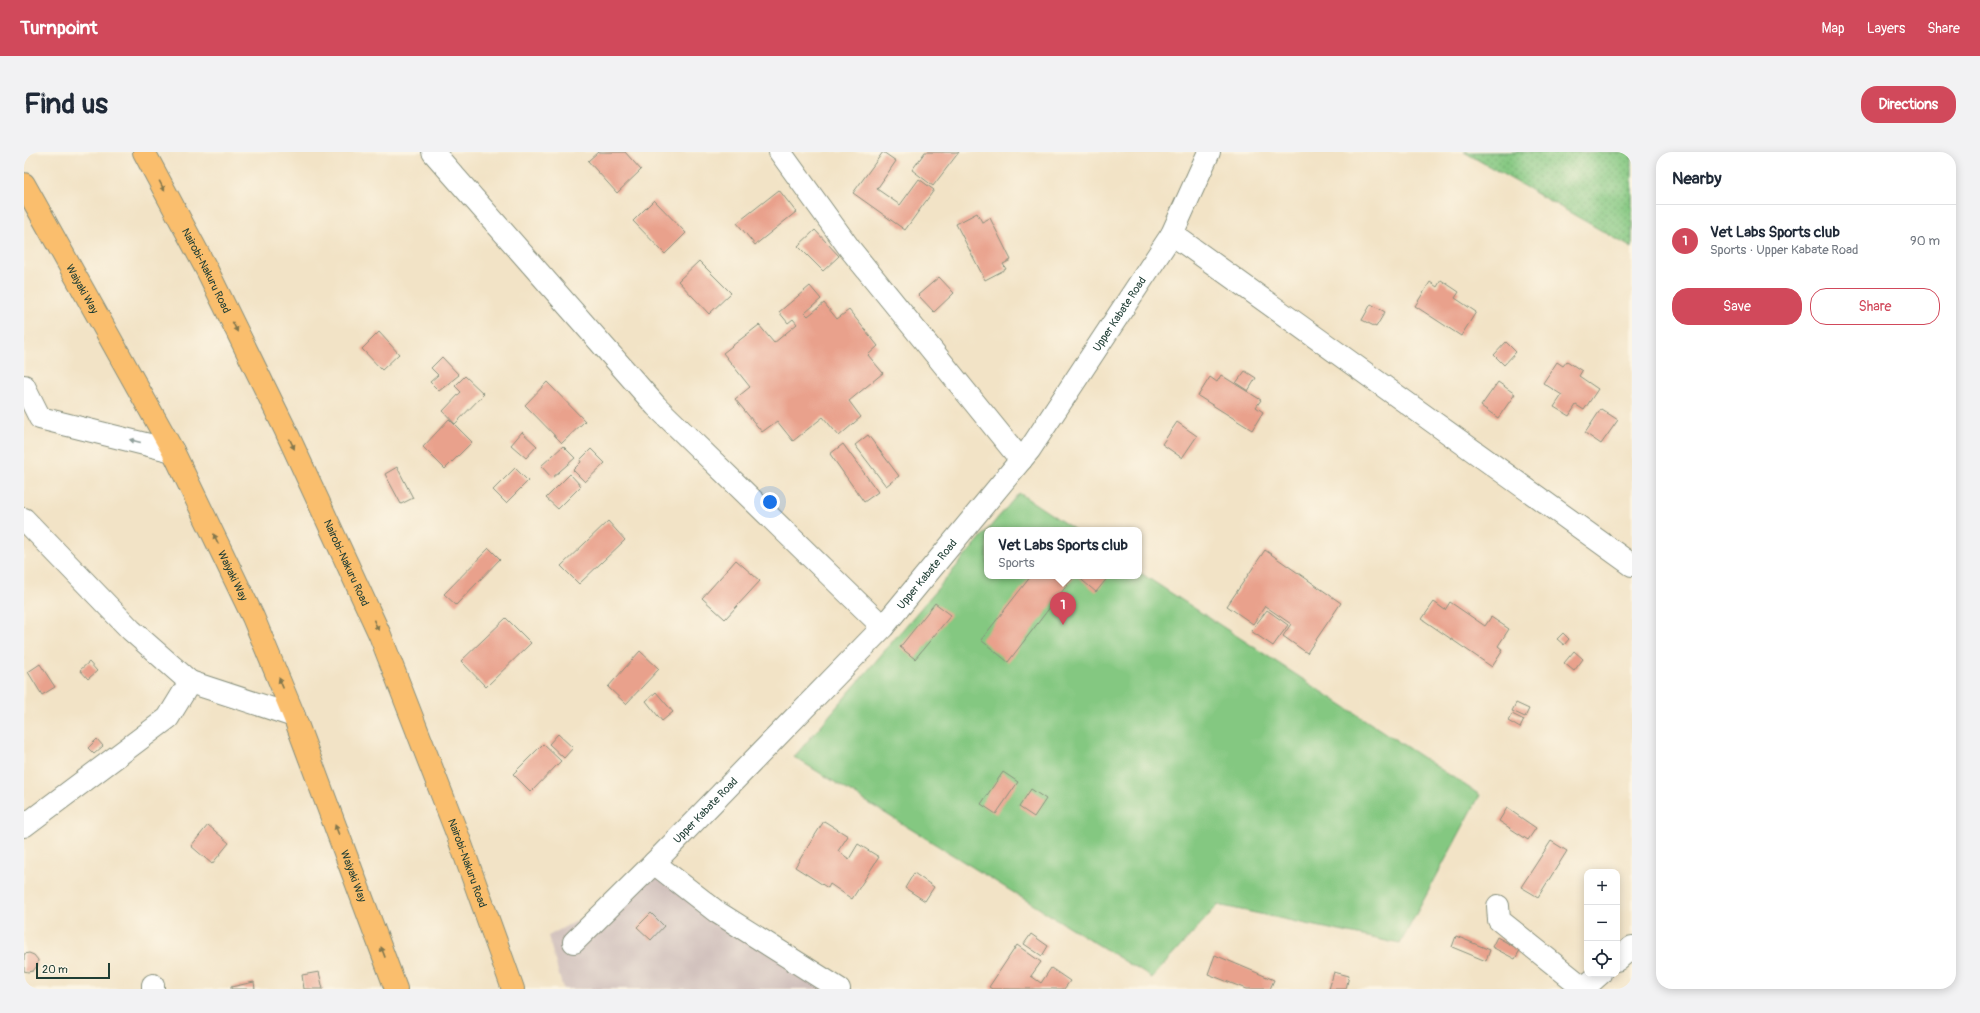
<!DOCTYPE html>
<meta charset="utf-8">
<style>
:root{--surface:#fff;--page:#f2f2f3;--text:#1f2937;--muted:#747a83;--line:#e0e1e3;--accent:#d1495b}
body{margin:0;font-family:Pangolin,sans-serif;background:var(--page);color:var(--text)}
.controls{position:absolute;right:12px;bottom:12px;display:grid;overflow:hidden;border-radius:8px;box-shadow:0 2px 10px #0003}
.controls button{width:36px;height:36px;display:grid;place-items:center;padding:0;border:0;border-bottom:1px solid var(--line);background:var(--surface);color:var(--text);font:20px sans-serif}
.scale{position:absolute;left:12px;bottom:10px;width:74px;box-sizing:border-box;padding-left:4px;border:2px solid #1f3d34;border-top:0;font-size:11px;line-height:14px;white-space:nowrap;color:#1f3d34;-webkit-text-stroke:3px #fcf5e5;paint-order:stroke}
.you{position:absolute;left:746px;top:350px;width:14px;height:14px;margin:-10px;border:3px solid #fff;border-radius:50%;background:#1a73e8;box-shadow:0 0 0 6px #1a73e833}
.badge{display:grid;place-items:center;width:26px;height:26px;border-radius:50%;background:var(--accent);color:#fff;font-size:13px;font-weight:700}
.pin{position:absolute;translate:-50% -33px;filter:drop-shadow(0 1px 2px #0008)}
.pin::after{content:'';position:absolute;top:21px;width:14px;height:12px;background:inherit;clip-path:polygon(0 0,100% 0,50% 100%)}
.popup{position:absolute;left:960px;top:375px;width:158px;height:52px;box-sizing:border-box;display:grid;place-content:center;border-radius:8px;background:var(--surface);filter:drop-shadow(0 1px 3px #0005);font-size:13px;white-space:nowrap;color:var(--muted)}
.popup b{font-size:15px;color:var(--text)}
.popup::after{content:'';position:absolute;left:50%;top:100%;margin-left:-8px;border:8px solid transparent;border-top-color:var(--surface)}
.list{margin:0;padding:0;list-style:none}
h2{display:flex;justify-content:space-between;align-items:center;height:52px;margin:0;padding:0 16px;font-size:17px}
h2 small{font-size:13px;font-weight:400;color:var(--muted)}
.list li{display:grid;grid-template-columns:26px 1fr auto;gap:12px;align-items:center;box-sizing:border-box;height:72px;padding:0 16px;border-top:1px solid var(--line)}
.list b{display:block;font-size:15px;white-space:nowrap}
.list p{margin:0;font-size:13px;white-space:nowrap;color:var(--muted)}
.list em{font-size:13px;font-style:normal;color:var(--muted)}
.actions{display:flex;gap:8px;padding:12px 16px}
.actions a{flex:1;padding:9px 0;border:1px solid var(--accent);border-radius:16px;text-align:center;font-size:14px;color:var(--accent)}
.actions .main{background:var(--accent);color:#fff}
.icon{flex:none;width:22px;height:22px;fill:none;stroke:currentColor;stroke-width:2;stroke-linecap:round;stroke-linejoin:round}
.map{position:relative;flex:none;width:1608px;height:837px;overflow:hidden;border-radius:16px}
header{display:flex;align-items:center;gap:24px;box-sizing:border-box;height:56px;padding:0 20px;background:var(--accent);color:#fff}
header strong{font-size:19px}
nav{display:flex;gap:22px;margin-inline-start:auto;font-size:14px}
.intro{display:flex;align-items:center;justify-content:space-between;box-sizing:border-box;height:96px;padding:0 24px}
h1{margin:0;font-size:28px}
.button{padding:10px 18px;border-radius:16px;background:var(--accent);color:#fff;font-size:14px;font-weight:700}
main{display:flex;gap:24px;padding:0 24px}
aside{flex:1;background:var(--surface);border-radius:16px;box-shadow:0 2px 10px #0003}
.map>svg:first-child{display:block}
.industrial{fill:#d0c0bc}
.grass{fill:url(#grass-dots);stroke:#52825a}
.garden{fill:#84c881;stroke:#52825a}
.building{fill:#e9a18c}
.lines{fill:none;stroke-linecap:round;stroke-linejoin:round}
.minor-casing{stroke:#88907d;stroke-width:24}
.highway-casing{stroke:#88907d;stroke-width:24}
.minor{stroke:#fff;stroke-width:22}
.highway{stroke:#fabe6d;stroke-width:22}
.oneway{fill:#82774e}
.oneway2{fill:#8f9e9a}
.labels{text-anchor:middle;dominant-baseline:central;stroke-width:3.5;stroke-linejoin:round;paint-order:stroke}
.street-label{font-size:11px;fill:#1f3d34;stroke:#fcf5e5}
</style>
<header>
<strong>Turnpoint</strong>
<nav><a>Map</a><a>Layers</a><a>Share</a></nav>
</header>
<div class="intro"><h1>Find us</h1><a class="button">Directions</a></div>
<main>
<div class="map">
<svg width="1608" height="837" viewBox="0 0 1608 837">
<defs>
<pattern id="grass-dots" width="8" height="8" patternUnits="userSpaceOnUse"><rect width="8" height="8" fill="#84c881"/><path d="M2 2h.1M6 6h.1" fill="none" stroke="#6ba46a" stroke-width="1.8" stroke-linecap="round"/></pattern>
</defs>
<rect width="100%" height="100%" fill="#fcf5e5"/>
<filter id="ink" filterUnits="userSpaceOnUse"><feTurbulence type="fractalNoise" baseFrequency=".025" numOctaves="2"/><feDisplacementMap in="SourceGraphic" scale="8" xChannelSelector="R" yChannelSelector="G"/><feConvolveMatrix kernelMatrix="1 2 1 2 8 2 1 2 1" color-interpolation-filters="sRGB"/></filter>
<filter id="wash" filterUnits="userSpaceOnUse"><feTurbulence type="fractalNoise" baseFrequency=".012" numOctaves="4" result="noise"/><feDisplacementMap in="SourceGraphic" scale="16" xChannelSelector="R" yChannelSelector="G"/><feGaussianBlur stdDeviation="0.9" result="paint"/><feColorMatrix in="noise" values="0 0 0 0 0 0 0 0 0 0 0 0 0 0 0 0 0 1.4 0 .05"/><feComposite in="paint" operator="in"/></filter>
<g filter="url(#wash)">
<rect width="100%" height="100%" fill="#f2e3c6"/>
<path class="industrial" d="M633 725 804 837H539L524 784Z"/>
<path class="grass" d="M1440 0H1608V96Z"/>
<path class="garden" d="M995 341 1051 378H963V424H1115V420L1456 643 1376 792 1194 753 1128 826 770 605Z"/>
<g id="blocks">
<g class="building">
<path d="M574 0H601L617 18 593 41 564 9Z"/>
<path d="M859 0 872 9 853 37 876 53 895 27 910 38 881 78 829 41Z"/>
<path d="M901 0H935L909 34 888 18Z"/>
<path d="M755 38 772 60 731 93 713 71Z"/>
<path d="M630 48 662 81 641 102 609 69Z"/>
<path d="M953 61 958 70 966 66 987 108 979 112 982 117 961 128 932 72Z"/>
<path d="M791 78 815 104 799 119 774 94Z"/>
<path d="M675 109 707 141 685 162 654 129Z"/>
<path d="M915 125 930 141 910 160 894 143Z"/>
<path d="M1417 128 1435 140 1431 146 1452 160 1437 184 1391 154 1406 130 1413 135Z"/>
<path d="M786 134 797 147 781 161 784 164 800 151 813 167 825 158 854 194 844 203 859 221 825 249 837 265 815 284 799 265 769 289 753 269 738 280 711 247 726 235 699 201 735 173 750 191 773 172 769 167 764 171 755 160Z"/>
<path d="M1347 152 1361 160 1352 175 1338 168Z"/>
<path d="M355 180 375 202 358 218 338 197Z"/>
<path d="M1482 190 1492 200 1480 213 1470 203Z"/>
<path d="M418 205 435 223 415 239 406 230 414 223 407 216Z"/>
<path d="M1543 209 1558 219 1555 224 1574 237 1560 258 1552 253 1545 264 1530 255 1538 243 1519 231 1533 210 1539 214Z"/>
<path d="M1221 219 1232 226 1224 239 1212 231Z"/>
<path d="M1197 223 1237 248 1232 255 1239 260 1228 278 1174 244 1186 225 1193 230Z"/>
<path d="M441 224 460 242 431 272 419 259 437 240 431 234Z"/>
<path d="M523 230 561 269 538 291 501 253Z"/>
<path d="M1474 230 1491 242 1474 266 1457 254Z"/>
<path d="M1577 257 1594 268 1577 292 1561 281Z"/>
<path d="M425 267 448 290 421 317 399 295Z"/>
<path d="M1153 270 1173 284 1158 306 1138 292Z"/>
<path d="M498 280 513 294 502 306 487 293Z"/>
<path d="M844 283 875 324 862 334 831 293Z"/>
<path d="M819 292 854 340 840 350 806 302Z"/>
<path d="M539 294 551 306 528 326 517 314Z"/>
<path d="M567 297 581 311 561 330 549 318 557 310 556 308Z"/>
<path d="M373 315 389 346 377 352 361 322Z"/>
<path d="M491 316 504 329 482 351 469 338Z"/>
<path d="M546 322 557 334 534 357 522 346Z"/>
<path d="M584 369 601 388 555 432 537 414Z"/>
<path d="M465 396 476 407 432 453 420 442Z"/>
<path d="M1241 398 1317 451 1283 501 1259 484 1267 472 1241 454 1229 472 1203 454Z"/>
<path d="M712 408 736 429 701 467 678 446Z"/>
<path d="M1007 424H1050L984 510 957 488Z"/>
<path d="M1053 424H1085L1072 440Z"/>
<path d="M1410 450 1421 458 1426 450 1461 474 1467 465 1485 477 1474 494 1479 498 1468 515 1398 467Z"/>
<path d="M911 451 927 463 891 507 876 495Z"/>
<path d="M1243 458 1264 473 1249 494 1227 479Z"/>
<path d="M482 466 507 491 462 535 437 509Z"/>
<path d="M1539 481 1545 487 1540 493 1533 487Z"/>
<path d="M616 499 635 517 602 552 584 535Z"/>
<path d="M1550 499 1559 507 1550 519 1540 511Z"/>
<path d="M65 510 73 519 64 527 56 518Z"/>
<path d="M16 512 31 535 18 543 4 520Z"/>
<path d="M632 540 649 560 638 569 622 549Z"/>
<path d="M1492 551 1505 557 1501 565 1488 559Z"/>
<path d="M1488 562 1500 568 1496 576 1484 569Z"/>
<path d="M534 582 549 596 540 606 525 592Z"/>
<path d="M73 587 79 594 70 602 64 596Z"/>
<path d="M519 592 537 609 507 640 489 622Z"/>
<path d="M979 620 994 630 972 662 957 652Z"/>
<path d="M1007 637 1022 647 1010 665 995 655Z"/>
<path d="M1483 656 1512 676 1504 688 1475 669Z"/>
<path d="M800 669 824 684 814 699 825 707 834 692 855 705 828 747 806 732 804 736 771 715Z"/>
<path d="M184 673 205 691 188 712 167 694Z"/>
<path d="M1527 689 1543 699 1514 745 1497 735Z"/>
<path d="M890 721 910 735 901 749 881 736Z"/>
<path d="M627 761 640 774 627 788 613 775Z"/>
<path d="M1007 782 1024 794 1018 804 1000 792Z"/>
<path d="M1432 784 1466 798 1462 809 1428 795Z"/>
<path d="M1473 785 1496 798 1491 807 1468 795Z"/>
<path d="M993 793 1017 810 1007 824 1017 831 1027 816 1046 829 1040 837H968L965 835Z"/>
<path d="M5 801 10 803 14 808 13 814 9 819 4 820 0 819V802Z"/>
<path d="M1191 803 1250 828 1246 837H1222L1184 822Z"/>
<path d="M295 820 299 837H280L278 823Z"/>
<path d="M1310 820 1325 824 1322 837H1305Z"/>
<path d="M230 830 231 837H207V835Z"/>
</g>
</g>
</g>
<g filter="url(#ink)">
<use href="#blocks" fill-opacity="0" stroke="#88907d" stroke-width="1"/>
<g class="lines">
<defs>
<g id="minor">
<path d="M409 0 632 254 859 475"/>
<path d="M756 0 826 97 997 308"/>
<path d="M1148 82 1608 413"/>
<path d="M0 234 16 266 149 299"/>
<path d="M0 367 107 478 166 530"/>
<path d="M0 674 144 566 166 530 270 564"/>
<path d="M630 711 693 760 815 837"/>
<path d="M1474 754 1475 768 1561 837"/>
<path id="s1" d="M550 790 630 711 859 475 1006 297 1148 82 1185 0"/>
<path d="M1593 808 1608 795"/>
<path d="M1560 836 1576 822"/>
<path d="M129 837V833"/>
</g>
<g id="highway">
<path id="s2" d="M120 0 183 118 261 277 356 483 434 684 489 837"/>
<path id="s3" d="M0 32 149 299 229 465 270 564 372 837"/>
</g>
</defs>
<use href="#minor" class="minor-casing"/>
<use href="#highway" class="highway-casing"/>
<use href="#minor" class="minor"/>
<use href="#highway" class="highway"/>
</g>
<defs><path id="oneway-solid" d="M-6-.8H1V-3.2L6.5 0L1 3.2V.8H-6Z"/></defs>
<g class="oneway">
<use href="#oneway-solid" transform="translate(138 34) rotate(62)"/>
<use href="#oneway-solid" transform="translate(211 175) rotate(64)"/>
<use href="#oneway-solid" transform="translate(268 292) rotate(65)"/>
<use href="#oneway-solid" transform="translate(192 387) rotate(-116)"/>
<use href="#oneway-solid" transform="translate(352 473) rotate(65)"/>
<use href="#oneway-solid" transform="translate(257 531) rotate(-113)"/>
<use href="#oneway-solid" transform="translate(313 678) rotate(-111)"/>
<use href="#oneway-solid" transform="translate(359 800) rotate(-111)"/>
</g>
<use class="oneway2" href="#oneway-solid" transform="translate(111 289) rotate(-166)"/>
</g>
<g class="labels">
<g class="street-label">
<text stroke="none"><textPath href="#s2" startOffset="134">Nairobi-Nakuru Road</textPath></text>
<text stroke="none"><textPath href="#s3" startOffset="120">Waiyaki Way</textPath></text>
<text stroke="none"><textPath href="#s1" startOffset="834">Upper Kabate Road</textPath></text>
<text stroke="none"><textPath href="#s2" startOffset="458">Nairobi-Nakuru Road</textPath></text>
<text stroke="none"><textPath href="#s1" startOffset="510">Upper Kabate Road</textPath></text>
<text stroke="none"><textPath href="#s3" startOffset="444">Waiyaki Way</textPath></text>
<text stroke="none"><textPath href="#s1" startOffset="186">Upper Kabate Road</textPath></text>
<text stroke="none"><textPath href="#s2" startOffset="782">Nairobi-Nakuru Road</textPath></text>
<text stroke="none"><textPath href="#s3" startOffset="768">Waiyaki Way</textPath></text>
</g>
</g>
</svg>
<div class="controls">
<button>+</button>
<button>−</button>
<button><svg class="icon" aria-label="locate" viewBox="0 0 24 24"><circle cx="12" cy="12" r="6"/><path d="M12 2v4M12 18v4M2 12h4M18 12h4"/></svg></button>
</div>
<div class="scale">20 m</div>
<div class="you"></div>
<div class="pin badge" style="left:1039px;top:473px">1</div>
<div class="popup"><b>Vet Labs Sports club</b>Sports</div>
</div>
<aside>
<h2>Nearby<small></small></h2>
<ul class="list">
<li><span class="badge">1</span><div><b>Vet Labs Sports club</b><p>Sports · Upper Kabate Road</p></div><em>90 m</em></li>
</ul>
<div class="actions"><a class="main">Save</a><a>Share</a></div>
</aside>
</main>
